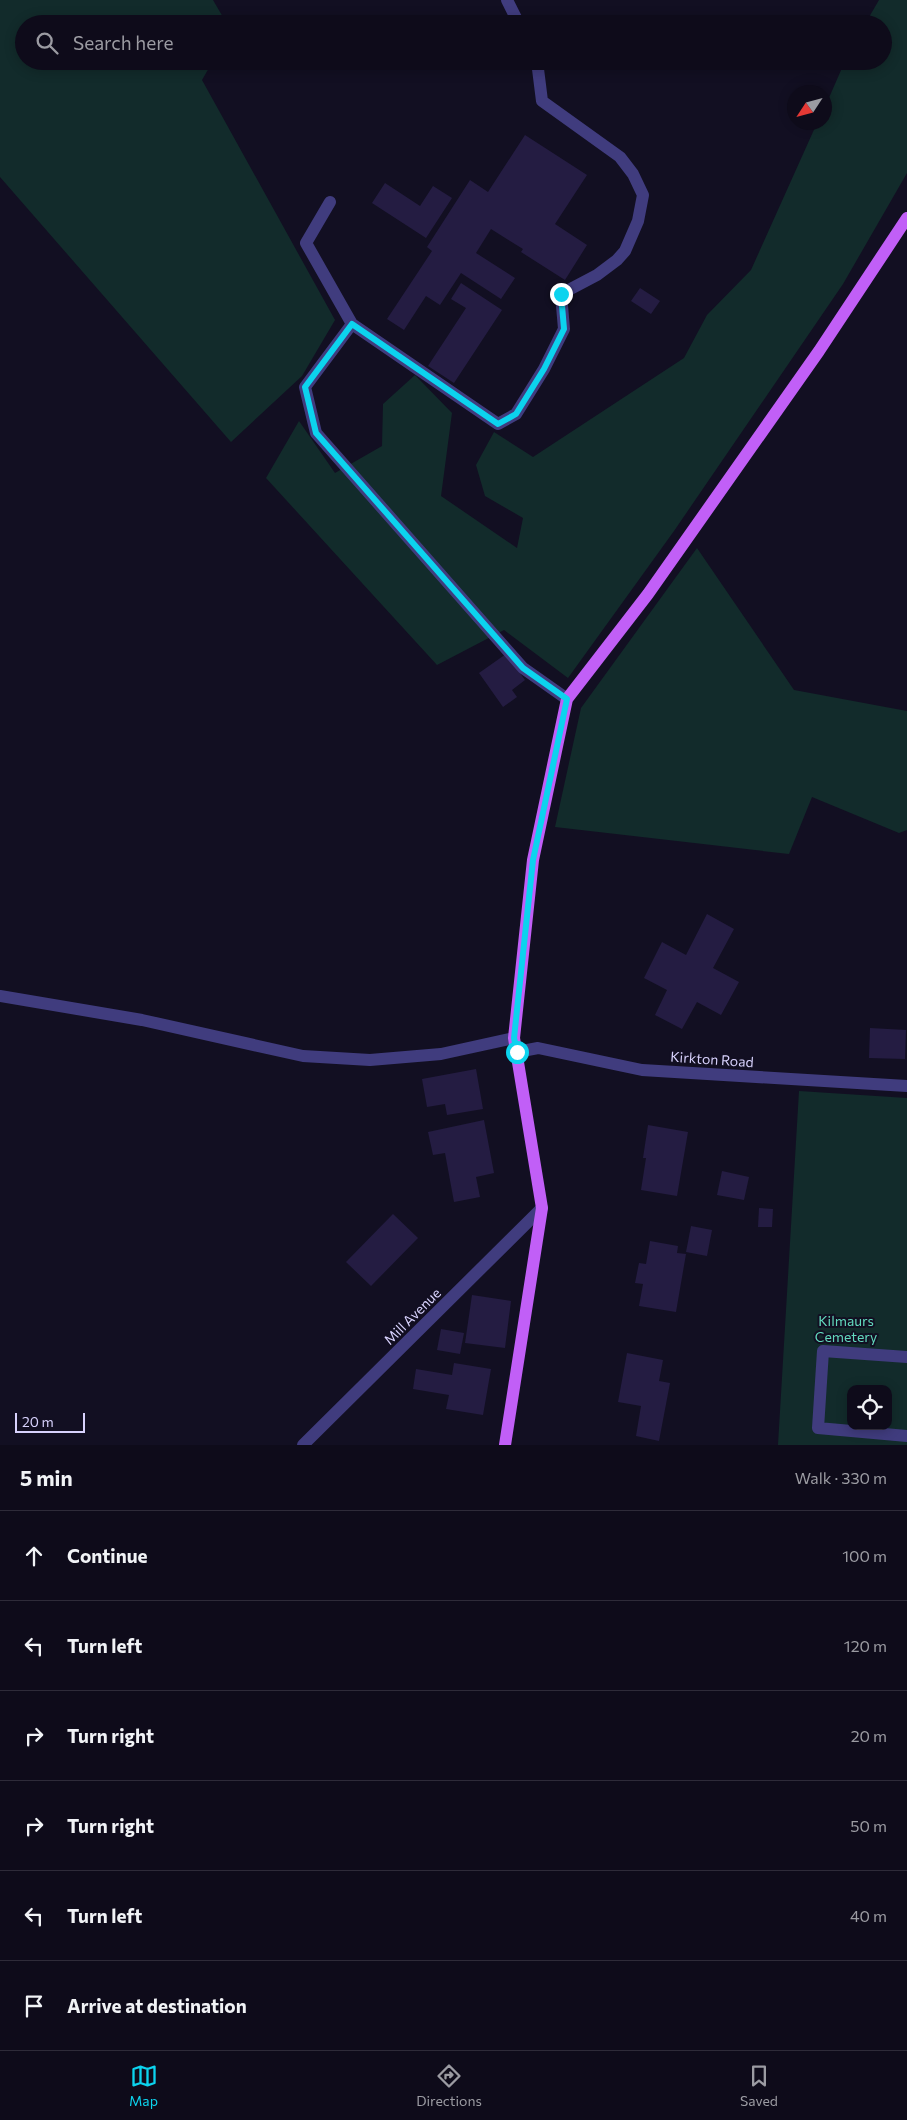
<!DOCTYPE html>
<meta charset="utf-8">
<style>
:root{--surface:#0e0b1a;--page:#1c1927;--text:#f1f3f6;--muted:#9b9ba2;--line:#2e2b39;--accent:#0cd3ee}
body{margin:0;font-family:Commissioner,sans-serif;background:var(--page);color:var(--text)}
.controls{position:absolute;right:15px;bottom:15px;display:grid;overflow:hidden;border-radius:10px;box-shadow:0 2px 12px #0003}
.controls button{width:45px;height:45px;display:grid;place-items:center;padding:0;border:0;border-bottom:1px solid var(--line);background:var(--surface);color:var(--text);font:25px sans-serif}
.compass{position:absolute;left:787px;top:85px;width:45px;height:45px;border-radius:50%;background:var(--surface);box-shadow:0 2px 12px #0003;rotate:234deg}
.scale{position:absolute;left:15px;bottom:12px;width:70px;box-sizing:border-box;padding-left:5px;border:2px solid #d8d2fd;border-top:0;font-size:14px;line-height:18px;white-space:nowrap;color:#d8d2fd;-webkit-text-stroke:4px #120f22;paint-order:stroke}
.stop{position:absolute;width:15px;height:15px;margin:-11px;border:4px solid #0cd3ee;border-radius:50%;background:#fff}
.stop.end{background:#0cd3ee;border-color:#fff;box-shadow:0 1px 5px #0008}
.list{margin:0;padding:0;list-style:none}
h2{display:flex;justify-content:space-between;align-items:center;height:65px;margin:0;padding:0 20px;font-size:21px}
h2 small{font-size:16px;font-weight:400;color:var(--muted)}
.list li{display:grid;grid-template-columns:32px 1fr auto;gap:15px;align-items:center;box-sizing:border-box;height:90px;padding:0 20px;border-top:1px solid var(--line)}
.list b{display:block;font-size:19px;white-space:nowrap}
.list em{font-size:16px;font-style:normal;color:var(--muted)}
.icon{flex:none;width:28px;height:28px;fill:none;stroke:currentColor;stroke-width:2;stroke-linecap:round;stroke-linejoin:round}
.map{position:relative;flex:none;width:907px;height:1445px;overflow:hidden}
.search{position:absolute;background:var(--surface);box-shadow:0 2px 12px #0003;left:15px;right:15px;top:15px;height:55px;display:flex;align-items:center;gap:12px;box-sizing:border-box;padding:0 18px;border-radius:28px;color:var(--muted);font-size:19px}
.sheet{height:605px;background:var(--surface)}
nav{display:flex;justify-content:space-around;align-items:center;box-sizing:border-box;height:70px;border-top:1px solid var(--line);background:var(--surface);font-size:14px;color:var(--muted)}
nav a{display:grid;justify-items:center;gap:2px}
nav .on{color:var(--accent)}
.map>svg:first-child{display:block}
.green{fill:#122b2b;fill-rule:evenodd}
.building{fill:#241c42}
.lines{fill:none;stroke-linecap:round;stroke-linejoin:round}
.lane{stroke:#403c7e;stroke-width:12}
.street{stroke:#403c7e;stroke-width:12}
.primary{stroke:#c15ff7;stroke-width:12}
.route{stroke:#0cd3ee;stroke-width:6}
.labels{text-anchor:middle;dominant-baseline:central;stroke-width:4;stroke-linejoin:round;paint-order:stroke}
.street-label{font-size:14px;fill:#d8d2fd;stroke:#120f22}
.park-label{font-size:14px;fill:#62d9bd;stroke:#120f22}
</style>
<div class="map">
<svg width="907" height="1445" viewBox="0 0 907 1445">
<rect width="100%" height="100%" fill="#120f22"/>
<g class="green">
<path d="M0 0H213L227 24H24V61H213L202 80 335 320 302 376 231 442 0 177Z"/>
<path d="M879 0H907V173L843 284 674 531 568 678 504 630 437 665 266 478 299 421 335 473 382 446 383 404 415 375 452 413 441 496 517 548 523 518 485 496 476 465 494 432 533 457 684 358 707 315 751 270 817 123 824 122 825 107 845 61H883V24H865Z"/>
<path d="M697 548 794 690 907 711V830L899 833 812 797 789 854 555 827 581 708Z"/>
<path d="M799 1091 907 1098V1445H778ZM851 1389H888V1426H851Z"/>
</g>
<g class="building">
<path d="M525 135 587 175 555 224 587 245 565 280 521 252 523 249 491 229 476 253 515 278 501 299 461 273 440 305 426 296 404 330 387 319 432 251 427 247 470 180 488 192Z"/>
<path d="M385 183 420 206 433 186 452 198 426 238 372 203Z"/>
<path d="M461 283 502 310 454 383 428 366 466 308 451 299Z"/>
<path d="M640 288 660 301 651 314 631 301Z"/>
<path d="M506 654 525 680 512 690 517 697 503 707 479 673Z"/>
<path d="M707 914 734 929 713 968 739 982 721 1015 697 1002 682 1029 655 1015 667 990 644 978 662 942 686 955Z"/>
<path d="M870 1028 906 1030 905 1059 869 1058Z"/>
<path d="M476 1069 483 1109 447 1115 445 1104 427 1107 422 1079Z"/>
<path d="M484 1120 494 1173 476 1177 480 1197 454 1202 445 1153 433 1155 428 1132Z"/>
<path d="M648 1125 688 1132 677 1196 641 1190 646 1158H643Z"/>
<path d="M722 1171 749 1177 744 1200 717 1195Z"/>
<path d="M759 1208 773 1209 772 1227H758Z"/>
<path d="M393 1214 418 1238 371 1286 346 1262Z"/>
<path d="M691 1226 712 1230 707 1256 686 1252Z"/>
<path d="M650 1241 678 1246 677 1253 686 1254 676 1312 639 1306 643 1284 635 1283 639 1263 646 1264Z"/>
<path d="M472 1295 511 1301 505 1348 465 1343Z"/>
<path d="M441 1329 464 1333 460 1354 437 1350Z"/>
<path d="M627 1353 663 1360 659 1381 670 1383 659 1441 636 1436 641 1406 618 1402Z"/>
<path d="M454 1363 491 1369 483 1415 446 1409 449 1395 413 1389 416 1369 452 1375Z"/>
</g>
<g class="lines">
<g class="lane">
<path d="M507 0 519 24"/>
<path d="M330 202 306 243 352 324 498 424 516 414 544 369 564 329 561 294 597 275 617 260 625 251 638 221 643 195 633 174 620 157 542 101 537 61"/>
<path d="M352 324 305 387 316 433 523 668 567 699"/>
<path d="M0 996 142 1020 303 1056 370 1060 441 1054 514 1038"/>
<path d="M907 1357 823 1351 818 1428 907 1436"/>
</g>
<g class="street">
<path d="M517 1052 538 1048 642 1070 907 1086"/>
<path d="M303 1445 542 1208"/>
</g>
<path class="primary" d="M505 1445 542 1208 514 1038 533 860 567 699 648 594 819 351 907 218"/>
</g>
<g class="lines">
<path class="route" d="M517 1052 514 1038 533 860 567 699 523 668 316 433 305 387 352 324 498 424 516 414 544 369 564 329 561 294"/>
</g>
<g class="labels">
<g class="street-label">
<text transform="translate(712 1059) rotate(4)">Kirkton Road</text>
<text transform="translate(412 1316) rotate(-45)">Mill Avenue</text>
</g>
<g class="park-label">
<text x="846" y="1320">Kilmaurs<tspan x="846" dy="16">Cemetery</tspan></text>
</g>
</g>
</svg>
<div class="controls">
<button><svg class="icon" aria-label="locate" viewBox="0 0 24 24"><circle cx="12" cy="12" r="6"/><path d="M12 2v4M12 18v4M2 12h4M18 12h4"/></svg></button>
</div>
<svg class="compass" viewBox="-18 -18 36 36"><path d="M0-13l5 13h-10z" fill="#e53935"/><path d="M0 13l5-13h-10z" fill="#9b9ba2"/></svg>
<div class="scale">20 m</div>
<div class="stop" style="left:517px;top:1052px"></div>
<div class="stop end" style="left:561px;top:294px"></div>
<div class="search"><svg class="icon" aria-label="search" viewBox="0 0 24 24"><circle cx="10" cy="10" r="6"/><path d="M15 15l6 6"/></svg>Search here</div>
</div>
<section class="sheet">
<h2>5 min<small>Walk · 330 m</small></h2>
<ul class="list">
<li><svg class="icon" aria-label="ahead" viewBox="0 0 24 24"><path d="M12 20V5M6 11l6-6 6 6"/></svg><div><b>Continue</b></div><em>100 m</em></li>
<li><svg class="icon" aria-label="left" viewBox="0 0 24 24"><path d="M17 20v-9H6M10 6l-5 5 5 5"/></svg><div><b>Turn left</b></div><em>120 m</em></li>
<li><svg class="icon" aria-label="right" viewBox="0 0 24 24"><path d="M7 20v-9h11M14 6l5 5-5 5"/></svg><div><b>Turn right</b></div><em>20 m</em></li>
<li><svg class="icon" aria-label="right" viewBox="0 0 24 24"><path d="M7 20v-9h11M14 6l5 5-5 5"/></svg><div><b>Turn right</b></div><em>50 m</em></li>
<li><svg class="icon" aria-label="left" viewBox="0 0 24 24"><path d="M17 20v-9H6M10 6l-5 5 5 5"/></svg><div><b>Turn left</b></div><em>40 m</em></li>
<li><svg class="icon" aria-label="arrive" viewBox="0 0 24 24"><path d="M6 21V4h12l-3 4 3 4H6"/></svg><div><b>Arrive at destination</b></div></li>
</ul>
</section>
<nav>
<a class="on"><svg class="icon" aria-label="map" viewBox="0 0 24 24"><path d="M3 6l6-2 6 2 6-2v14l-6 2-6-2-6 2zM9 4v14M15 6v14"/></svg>Map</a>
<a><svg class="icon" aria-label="directions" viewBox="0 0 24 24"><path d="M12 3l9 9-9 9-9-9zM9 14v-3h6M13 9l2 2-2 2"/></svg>Directions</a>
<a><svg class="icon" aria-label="saved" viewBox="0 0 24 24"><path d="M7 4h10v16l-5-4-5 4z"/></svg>Saved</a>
</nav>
